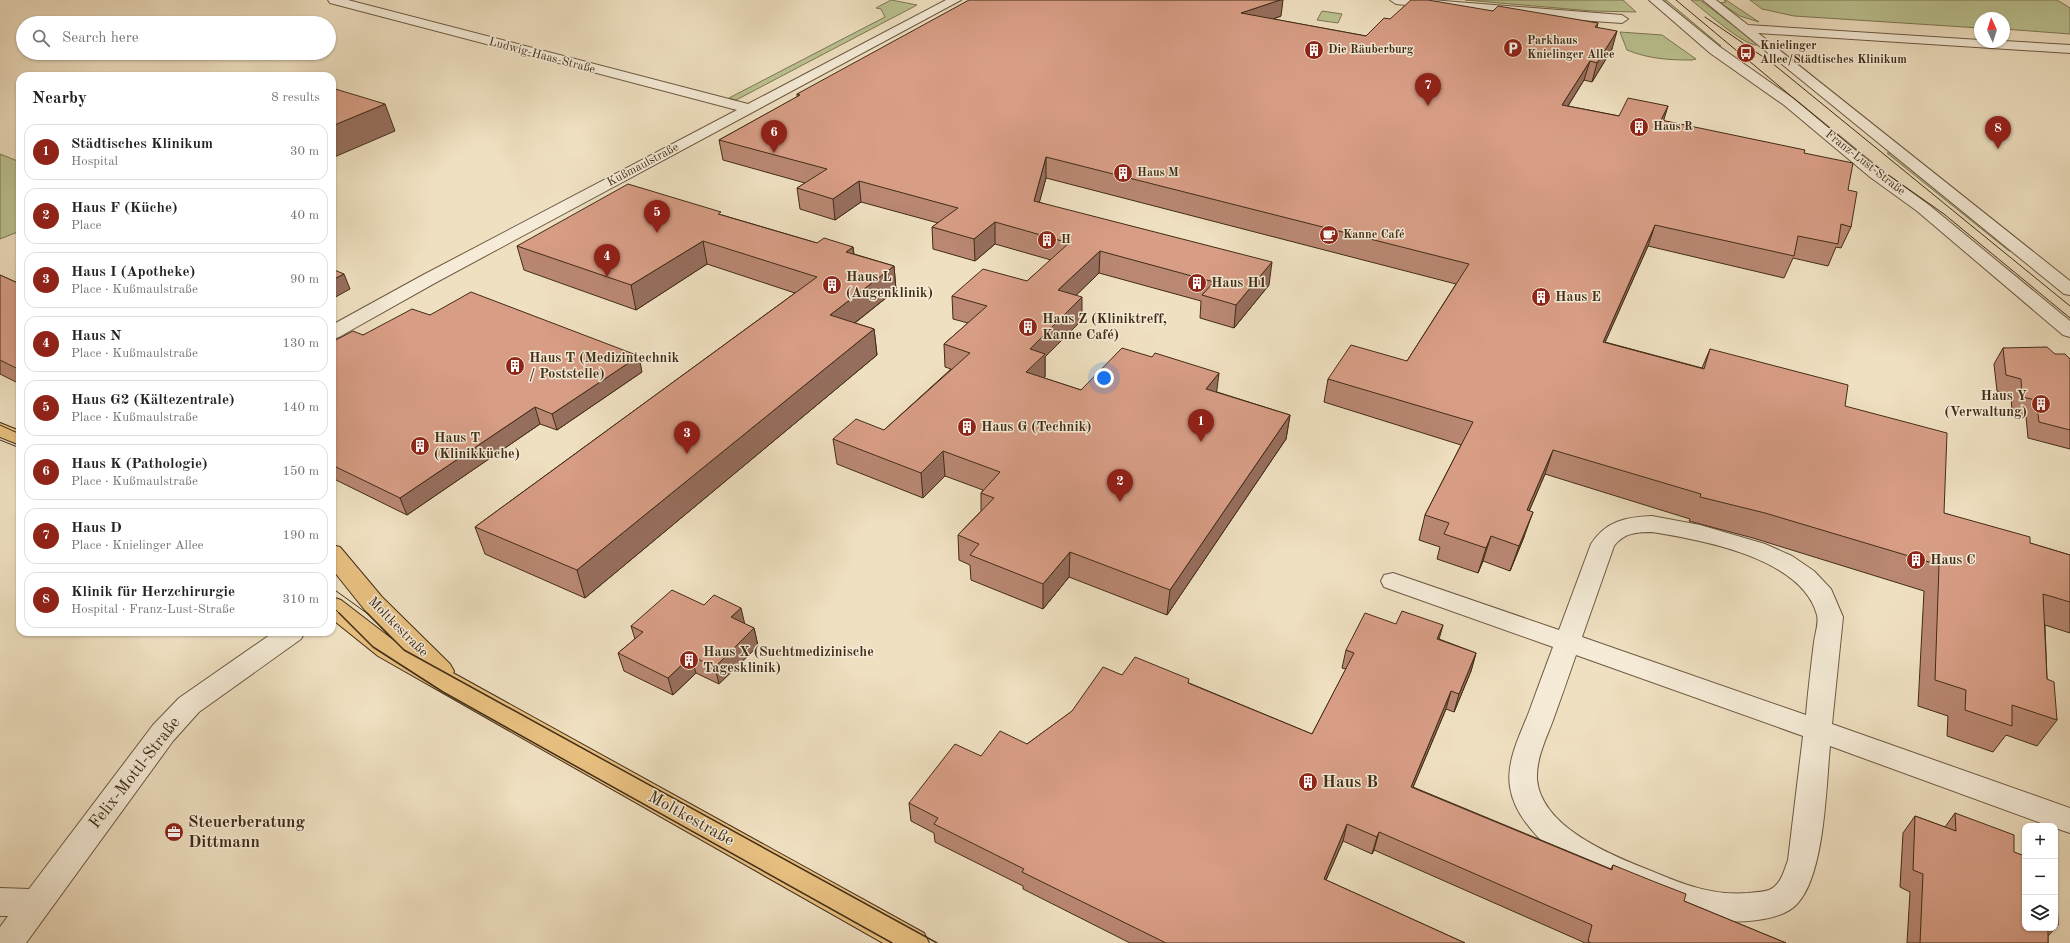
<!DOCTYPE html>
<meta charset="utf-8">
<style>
:root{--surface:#fff;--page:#f2f2f2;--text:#222;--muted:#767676;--line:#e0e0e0;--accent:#8f2418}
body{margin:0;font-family:"Old Standard TT",serif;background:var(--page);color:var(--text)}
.controls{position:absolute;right:12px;bottom:12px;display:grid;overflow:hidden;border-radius:8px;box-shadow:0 1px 3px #0004}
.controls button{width:36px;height:36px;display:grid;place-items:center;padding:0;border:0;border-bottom:1px solid var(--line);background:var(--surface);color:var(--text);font:20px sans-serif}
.compass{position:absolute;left:1974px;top:12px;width:36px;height:36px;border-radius:50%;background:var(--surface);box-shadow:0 1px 3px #0004;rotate:356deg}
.you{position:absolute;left:1104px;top:378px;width:14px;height:14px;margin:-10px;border:3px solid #fff;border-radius:50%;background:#1a73e8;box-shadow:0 0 0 6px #1a73e833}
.badge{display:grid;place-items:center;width:26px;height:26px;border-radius:50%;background:var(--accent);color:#fff;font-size:13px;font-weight:700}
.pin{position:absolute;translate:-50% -33px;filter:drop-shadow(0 1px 2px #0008)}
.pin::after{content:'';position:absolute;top:21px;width:14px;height:12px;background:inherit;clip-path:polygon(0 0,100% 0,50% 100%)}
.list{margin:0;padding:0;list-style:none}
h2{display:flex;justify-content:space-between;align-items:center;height:52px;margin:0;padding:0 16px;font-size:17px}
h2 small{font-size:13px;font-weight:400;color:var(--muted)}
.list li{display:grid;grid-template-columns:26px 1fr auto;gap:12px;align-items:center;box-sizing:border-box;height:56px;margin:0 8px 8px;padding:0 8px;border:1px solid var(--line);border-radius:12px}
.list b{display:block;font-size:15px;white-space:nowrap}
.list p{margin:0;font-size:13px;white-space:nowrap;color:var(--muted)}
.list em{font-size:13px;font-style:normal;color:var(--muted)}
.icon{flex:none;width:22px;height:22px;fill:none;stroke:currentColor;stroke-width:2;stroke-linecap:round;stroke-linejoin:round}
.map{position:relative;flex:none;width:2070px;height:943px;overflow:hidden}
.search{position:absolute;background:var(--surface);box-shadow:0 1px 3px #0004;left:16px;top:16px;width:320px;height:44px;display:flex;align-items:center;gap:10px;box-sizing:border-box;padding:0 14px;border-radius:22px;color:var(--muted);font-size:15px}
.panel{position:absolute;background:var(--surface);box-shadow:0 1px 3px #0004;left:16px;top:72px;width:320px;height:564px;border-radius:12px}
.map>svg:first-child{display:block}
.green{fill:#bbc291;stroke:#7e7754}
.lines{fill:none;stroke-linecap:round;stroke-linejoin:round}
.minor-casing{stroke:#6c5941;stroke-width:2}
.major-casing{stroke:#412c16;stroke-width:2}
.minor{fill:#f5ebd7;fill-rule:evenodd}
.major{fill:#e8c080;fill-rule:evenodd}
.tram-far1{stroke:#412c16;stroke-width:1}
.tram{stroke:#412c16;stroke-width:1.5}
.wall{fill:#b98772;stroke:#412c16}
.shaded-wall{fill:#966e5d;stroke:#412c16}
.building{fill:#d79d85;stroke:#412c16}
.labels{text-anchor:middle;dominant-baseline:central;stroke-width:3;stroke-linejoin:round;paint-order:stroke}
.far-poi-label{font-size:12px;font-weight:bold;fill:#412c16;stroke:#f5ebd7;text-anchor:start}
.far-street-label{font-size:12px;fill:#412c16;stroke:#f5ebd7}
.poi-label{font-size:14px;font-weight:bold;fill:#412c16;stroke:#f5ebd7;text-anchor:start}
.street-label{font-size:14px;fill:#412c16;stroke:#f5ebd7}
.near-street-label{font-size:17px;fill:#412c16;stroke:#f5ebd7}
.near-poi-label{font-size:17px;font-weight:bold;fill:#412c16;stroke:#f5ebd7;text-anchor:start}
</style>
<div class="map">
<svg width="2070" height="943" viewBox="0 0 2070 943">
<rect width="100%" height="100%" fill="#efe0c1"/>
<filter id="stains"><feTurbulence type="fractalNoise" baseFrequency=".005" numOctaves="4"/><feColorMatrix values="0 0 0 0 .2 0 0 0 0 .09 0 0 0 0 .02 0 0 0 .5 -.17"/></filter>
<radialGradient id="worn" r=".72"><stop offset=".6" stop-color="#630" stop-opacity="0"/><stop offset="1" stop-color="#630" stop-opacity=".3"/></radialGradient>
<g class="green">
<path d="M891 0 917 5 736 100 729 98 885 17 881 9 876 8Z"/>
<path d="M1465 0H1623L1636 12 1592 11Z"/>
<path d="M1660 0H1666L1721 46H1716Z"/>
<path d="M1691 0H1700L1758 44 1757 45C1744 46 1704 10 1691 0Z"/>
<path d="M1724 0H1726L1759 22 1740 16 1720 3 1726 2Z"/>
<path d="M1750 0H2057L2070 8V34L2004 29V18H1980V28L1794 16 1762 9Z"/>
<path d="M1322 11 1342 14 1338 23 1317 20Z"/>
<path d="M1620 32 1662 35 1696 59 1692 60C1669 60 1649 59 1627 50Z"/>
<path d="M1887 153H1894L1994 234 2011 251H2009Z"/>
<path d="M0 154 20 162V231L0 239Z"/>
</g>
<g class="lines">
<defs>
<g id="minor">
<path d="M328 0H348L748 104 946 0H961L435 283 339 337 332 339V325L423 275 737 110 330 3Z"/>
<path d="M1390 0H1431L1622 15 1628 19 1622 23 1493 14 1396 4Z"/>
<path d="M1649 0H1662L1720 47 1794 99 1882 171 1929 205 2070 321V337L2063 335 1917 211 1870 177 1784 105 1710 53Z"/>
<path d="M1703 0H1716L1748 25 1980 40V42L2004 41 2070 45V53L1758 33 2070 281V295L2064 294Z"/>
<path d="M1652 516 1700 525 1765 544 1792 556 1814 571 1831 589 1843 617 1832 724 2070 808V833L2055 828V826H2049L1830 746C1826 786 1825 875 1797 904 1780 923 1733 923 1709 920 1685 916 1661 903 1638 894 1609 882 1578 871 1553 851 1534 835 1514 813 1510 787 1506 761 1520 735 1529 712 1537 690 1545 668 1553 647L1384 587 1381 581 1384 575 1393 573 1559 630 1591 544C1606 521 1626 517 1652 516ZM1652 532C1702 540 1802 558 1817 615 1819 623 1815 634 1814 642 1811 666 1808 691 1806 715L1582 637 1614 546C1624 533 1636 532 1652 532ZM1576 655 1803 736 1788 860C1784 871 1781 885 1769 890 1763 892 1755 892 1748 893 1712 896 1682 884 1649 870 1611 855 1541 827 1537 779 1536 760 1545 741 1552 723 1560 701 1568 678 1576 655Z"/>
<path d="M274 632H305L301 639 199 712 173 741 26 943H0V927L8 916H0V888L29 889 153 725 179 698Z"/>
</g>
<g id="major">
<path d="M0 423 20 431V445L0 437Z"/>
<path d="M332 545 340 547 382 597 450 664 454 671 453 673 924 933 929 943H883L378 656 332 619V597L341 600 397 643 364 609 332 569Z"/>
</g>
</defs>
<use href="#minor" class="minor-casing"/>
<use href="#major" class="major-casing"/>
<use href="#minor" class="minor"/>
<use href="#major" class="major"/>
<g class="tram-far1">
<path d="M1676 0 1870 162 1944 214 2070 318"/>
<path d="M1705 17 1772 63 2070 306"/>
<path d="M0 425 20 434"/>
<path d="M0 440 20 448"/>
<path d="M332 588 368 614"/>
<path d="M332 606 340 614"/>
</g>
<g class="tram">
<path d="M339 613 373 647 443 692 892 943"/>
<path d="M367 613 404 650 937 943"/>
</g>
</g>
<g class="wall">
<path d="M1493 11 1598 23 1597 27 1612 49 1592 82 1584 80 1568 106 1619 116 1664 121 1804 153 1848 190 1851 227 1841 248 1836 247 1828 266 1793 258 1784 278 1648 246 1605 342 1702 368 1710 349 1845 406 1944 513 2030 543 2070 555V633L2045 625 2047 679 2057 720 2037 746 2006 735 1993 752 1947 736 1948 716 1918 706 1924 591 1753 538 1689 521 1690 519 1545 474 1529 511 1524 537 1510 571 1483 561 1478 573 1437 559 1440 547 1419 540 1425 515 1461 445 1324 402 1328 379 1407 361 1456 284 1046 178 1039 202 1269 285 1234 328 1200 318 1201 301 1099 273 1076 295 1082 320 1045 357V377L1044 378 1081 390 1217 392 1290 415 1286 439 1167 615 1069 577 1043 609 971 580 970 565 959 560 958 535 981 511V493L983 490 945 476 923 498 837 464 833 439 884 430 951 369 945 367 944 344 968 323 953 319 952 296 1027 281 1051 260 995 244 975 261 933 249 932 227 938 223 861 202 835 220 800 209 797 188 805 183 723 160 719 140 797 97V94L1281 16 1273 19 1366 36 1390 19Z"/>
<path d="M722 215 817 243 853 247 854 254 894 266 896 290 855 323 874 329 877 355 585 598 485 554 475 527 795 293 707 264 636 310 524 270 517 246Z"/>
<path d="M0 275 20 284V384L0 374Z"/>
<path d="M430 315 642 372 557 430 540 424 407 515 332 478V342L363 335Z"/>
<path d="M2003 348 2055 354 2070 359V449L2028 438 2026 417 2012 413 2011 395 1997 391 1994 364Z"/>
<path d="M745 624 754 628 758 646 719 684 696 673 673 695 624 671 618 653 635 639 631 626Z"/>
<path d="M1439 639 1476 653 1471 671 1454 712 1446 709 1413 787 1611 869 1613 865 1684 901 1786 943H1583V942L1374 850 1372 854 1343 841 1326 880 1465 943H1130L1023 889V886L935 842 934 833 911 821 909 803 981 756 1027 744 1122 675 1189 683 1312 734 1346 669 1342 668 1346 650Z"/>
<path d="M1955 813 2014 852 2025 928H2055V867L2058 925 2048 936V943H1907L1910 892 1900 887 1903 833 1915 816 1945 827Z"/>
</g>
<g class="shaded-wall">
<path d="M1280 0H1283L1281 16 1239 31 1241 13Z"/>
<path d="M1617 31 1612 49 1592 82 1597 63Z"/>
<path d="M1590 61 1584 80 1556 125 1562 105Z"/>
<path d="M385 104 395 131 332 158V126Z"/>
<path d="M1668 106 1662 126 1661 120Z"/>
<path d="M1046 157V178L1034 222V201Z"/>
<path d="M859 181 861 202 835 220 833 199Z"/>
<path d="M995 222V244L975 261 974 239Z"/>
<path d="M1655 225 1648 246 1595 365 1603 342Z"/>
<path d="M703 241 707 264 636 310 631 285Z"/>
<path d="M853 247 855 271 846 252Z"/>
<path d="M1100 251 1099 273 1058 313V290Z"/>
<path d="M1272 262 1269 285 1234 328 1236 305Z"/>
<path d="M894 266 896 290 833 340 830 315Z"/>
<path d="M344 274 350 289 332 299V280Z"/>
<path d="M1082 297V320L1045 357V377L1027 395 1026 372 1030 349Z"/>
<path d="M874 329 877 355 585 598 577 570Z"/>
<path d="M639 356 642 372 557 430 552 414Z"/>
<path d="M1219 373 1216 397 1206 389Z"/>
<path d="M535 407 540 424 407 515 400 498Z"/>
<path d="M1290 415 1286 439 1167 615 1170 590Z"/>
<path d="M1553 450 1545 474 1519 535 1527 510Z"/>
<path d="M943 451 945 476 923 498 921 473Z"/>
<path d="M1533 512 1524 537 1510 571 1519 546Z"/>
<path d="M1491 536 1483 561 1478 573 1486 548Z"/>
<path d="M1070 552 1069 577 1043 609V584Z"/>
<path d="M741 608 745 625 731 617Z"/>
<path d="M1443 625 1438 643 1437 639Z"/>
<path d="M754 628 758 646 719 684 715 667Z"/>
<path d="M1476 653 1471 671 1454 712 1459 694Z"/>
<path d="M691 656 696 673 673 695 668 678Z"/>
<path d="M1451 691 1446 709 1406 804 1411 787Z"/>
<path d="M1347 824 1343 841 1319 896 1324 879Z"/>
<path d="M1379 832 1374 850 1372 854 1377 837Z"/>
</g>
<g class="building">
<path d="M969 0H1280L1241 13 1366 36 1384 18 1390 19 1411 0H1428L1493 11 1498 6 1598 23 1595 27 1617 31 1597 63 1590 61 1562 105 1619 116 1628 98 1668 106 1661 120 1805 150 1804 153 1853 163 1848 190 1857 192 1851 227 1841 224 1838 244 1798 236 1794 256 1655 225 1603 342 1704 369 1710 349 1848 385 1845 406 1947 433 1944 513 2030 537V543L2070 555V602L2043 594 2047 679 2054 682 2057 720 2012 705V726L1965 710 1966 690 1935 680 1939 565 1765 513 1700 497 1701 494 1553 450 1527 510 1533 512 1519 546 1491 536 1486 548 1444 534 1449 523 1425 515 1473 422 1328 379 1351 345 1407 361 1469 264 1046 157 1034 201 1272 262 1236 305 1202 295 1214 282 1100 251 1058 290 1082 297 1030 349 1045 354 1026 372 1081 390 1122 348 1152 357 1155 353 1219 373 1206 389 1290 415 1170 590 1070 552 1043 584 970 555 979 544 958 535 994 498 981 493 1000 472 943 451 921 473 833 439 856 419 884 430 970 353 944 344 987 306 952 296 983 269 1027 281 1069 243 995 222 974 239 932 227 958 208 859 181 833 199 797 188 827 169 719 140 800 95 797 94Z"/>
<path d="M332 88 385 104 332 126Z"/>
<path d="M628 184 721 212 718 214 817 243 824 238 853 247 846 252 894 266 830 315 874 329 577 570 475 527 817 277 703 241 631 285 517 246Z"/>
<path d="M332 269 344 274 332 280Z"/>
<path d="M0 275 20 284V370L0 360Z"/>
<path d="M471 292 639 356 552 414 535 407 400 498 332 465V342L353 331 363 335 412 309 430 315Z"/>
<path d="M2047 347 2055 354H2065L2070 359V430L2039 422 2036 400 2022 397 2021 379 2006 375 2003 348Z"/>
<path d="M672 590 704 605 714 595 741 608 731 617 754 628 715 667 691 656 668 678 618 653 643 632 631 626Z"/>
<path d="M1402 611 1443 625 1437 639 1476 653 1459 694 1451 691 1411 787 1612 870 1613 865 1655 882 1686 894 1684 901 1786 943H1591L1588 941 1592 925 1379 832 1377 837 1347 824 1324 879 1465 943H1166L1022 872 1024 869 934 824 938 818 909 803 955 744 981 756 1000 731 1027 744 1072 711 1103 667 1122 675 1135 657 1189 679 1188 683 1312 734 1354 653 1346 650 1365 613 1396 624Z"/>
<path d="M1955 813 2014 835V852L2025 856V928H2048V943H1920L1923 874 1913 870 1915 816 1956 831Z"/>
<path d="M2055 867H2056L2058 925 2055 924Z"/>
</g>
<defs>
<symbol id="parking-disc" viewBox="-11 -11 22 22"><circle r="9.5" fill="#8f2418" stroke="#f5ebd7"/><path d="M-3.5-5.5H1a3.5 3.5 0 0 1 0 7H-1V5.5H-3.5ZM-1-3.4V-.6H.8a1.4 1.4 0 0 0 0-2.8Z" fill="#fff"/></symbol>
<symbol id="building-disc" viewBox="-11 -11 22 22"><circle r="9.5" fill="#8f2418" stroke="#f5ebd7"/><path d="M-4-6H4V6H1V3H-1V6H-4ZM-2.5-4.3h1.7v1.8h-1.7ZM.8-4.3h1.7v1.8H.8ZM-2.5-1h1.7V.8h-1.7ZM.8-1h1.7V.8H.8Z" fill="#fff"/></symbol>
<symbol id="bus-disc" viewBox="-11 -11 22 22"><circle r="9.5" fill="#8f2418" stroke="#f5ebd7"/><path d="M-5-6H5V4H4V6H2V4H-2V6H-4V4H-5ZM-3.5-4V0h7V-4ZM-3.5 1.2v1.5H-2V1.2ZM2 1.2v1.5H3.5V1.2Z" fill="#fff"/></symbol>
<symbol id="cafe-disc" viewBox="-11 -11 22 22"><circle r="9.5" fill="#8f2418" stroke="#f5ebd7"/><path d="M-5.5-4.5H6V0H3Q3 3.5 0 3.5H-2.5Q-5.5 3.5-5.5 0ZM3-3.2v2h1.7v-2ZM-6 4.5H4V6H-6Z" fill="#fff"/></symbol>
<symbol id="office-disc" viewBox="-11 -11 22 22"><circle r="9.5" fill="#8f2418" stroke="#f5ebd7"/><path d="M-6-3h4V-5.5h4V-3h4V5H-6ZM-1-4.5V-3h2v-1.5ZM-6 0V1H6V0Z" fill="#fff"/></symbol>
</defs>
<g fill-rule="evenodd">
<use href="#parking-disc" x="1502" y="37" width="22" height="22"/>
<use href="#building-disc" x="1303" y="39" width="22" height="22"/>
<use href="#bus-disc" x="1735" y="42" width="22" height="22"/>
<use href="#building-disc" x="1628" y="116" width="22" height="22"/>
<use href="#building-disc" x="1112" y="162" width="22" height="22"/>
<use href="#cafe-disc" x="1318" y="224" width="22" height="22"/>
<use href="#building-disc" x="1036" y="229" width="22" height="22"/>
<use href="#building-disc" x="1186" y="272" width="22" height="22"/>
<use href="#building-disc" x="821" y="274" width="22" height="22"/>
<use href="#building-disc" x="1530" y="286" width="22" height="22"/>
<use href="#building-disc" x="1017" y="316" width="22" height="22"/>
<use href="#building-disc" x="504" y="355" width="22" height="22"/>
<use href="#building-disc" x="2030" y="393" width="22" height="22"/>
<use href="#building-disc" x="956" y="416" width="22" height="22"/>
<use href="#building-disc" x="409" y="435" width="22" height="22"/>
<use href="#building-disc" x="1905" y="549" width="22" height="22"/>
<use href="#building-disc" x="678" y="649" width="22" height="22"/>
<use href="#building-disc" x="1297" y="771" width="22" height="22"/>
<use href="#office-disc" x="163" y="821" width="22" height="22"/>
</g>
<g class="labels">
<g class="far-poi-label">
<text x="1527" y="41">Parkhaus<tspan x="1527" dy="14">Knielinger Allee</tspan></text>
<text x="1760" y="46">Knielinger<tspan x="1760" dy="14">Allee/Städtisches Klinikum</tspan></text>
<text x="1328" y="50">Die Räuberburg</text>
<text x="1653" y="127">Haus R</text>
<text x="1137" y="173">Haus M</text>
<text x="1343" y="235">Kanne Café</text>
<text x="1061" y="240">H</text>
</g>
<g class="far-street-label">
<text transform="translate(542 56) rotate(15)">Ludwig-Haas-Straße</text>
<text transform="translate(1865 163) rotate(38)">Franz-Lust-Straße</text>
<text transform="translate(643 165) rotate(-28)">Kußmaulstraße</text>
</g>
<g class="poi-label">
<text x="846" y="277">Haus L<tspan x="846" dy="16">(Augenklinik)</tspan></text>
<text x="1211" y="283">Haus H1</text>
<text x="1555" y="297">Haus E</text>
<text x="1042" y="319">Haus Z (Kliniktreff,<tspan x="1042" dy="16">Kanne Café)</tspan></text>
<text x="529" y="358">Haus T (Medizintechnik<tspan x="529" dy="16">/ Poststelle)</tspan></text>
<text x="2027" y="396" text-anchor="end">Haus Y<tspan x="2027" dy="16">(Verwaltung)</tspan></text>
<text x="981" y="427">Haus G (Technik)</text>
<text x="434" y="438">Haus T<tspan x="434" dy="16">(Klinikküche)</tspan></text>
<text x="1930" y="560">Haus C</text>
<text x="703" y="652">Haus X (Suchtmedizinische<tspan x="703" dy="16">Tagesklinik)</tspan></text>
</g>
<g class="street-label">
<text transform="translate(398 627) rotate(45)">Moltkestraße</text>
</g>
<g class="near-street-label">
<text transform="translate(135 773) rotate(-52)">Felix-Mottl-Straße</text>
<text transform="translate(691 819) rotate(29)">Moltkestraße</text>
</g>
<g class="near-poi-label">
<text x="1322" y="782">Haus B</text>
<text x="188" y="822">Steuerberatung<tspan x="188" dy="20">Dittmann</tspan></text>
</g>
</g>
<rect width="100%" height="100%" filter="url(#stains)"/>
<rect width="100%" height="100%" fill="url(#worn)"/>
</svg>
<div class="controls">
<button>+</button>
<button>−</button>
<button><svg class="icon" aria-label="layers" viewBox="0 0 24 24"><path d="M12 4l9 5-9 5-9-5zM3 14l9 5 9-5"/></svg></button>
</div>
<svg class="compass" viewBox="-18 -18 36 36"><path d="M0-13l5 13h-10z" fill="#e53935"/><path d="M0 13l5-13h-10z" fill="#767676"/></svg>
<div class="you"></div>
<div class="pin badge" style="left:1201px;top:442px">1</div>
<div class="pin badge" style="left:1120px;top:502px">2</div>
<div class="pin badge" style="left:687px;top:454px">3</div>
<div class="pin badge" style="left:607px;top:277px">4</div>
<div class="pin badge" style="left:657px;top:233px">5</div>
<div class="pin badge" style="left:774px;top:153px">6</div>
<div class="pin badge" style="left:1428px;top:106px">7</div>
<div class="pin badge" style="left:1998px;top:149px">8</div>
<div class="search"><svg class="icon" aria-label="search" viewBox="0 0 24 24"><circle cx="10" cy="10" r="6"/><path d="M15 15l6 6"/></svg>Search here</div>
<section class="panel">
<h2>Nearby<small>8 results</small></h2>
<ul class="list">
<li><span class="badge">1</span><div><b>Städtisches Klinikum</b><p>Hospital</p></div><em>30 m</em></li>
<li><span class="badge">2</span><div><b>Haus F (Küche)</b><p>Place</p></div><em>40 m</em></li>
<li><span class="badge">3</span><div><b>Haus I (Apotheke)</b><p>Place · Kußmaulstraße</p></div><em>90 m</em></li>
<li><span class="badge">4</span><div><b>Haus N</b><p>Place · Kußmaulstraße</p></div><em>130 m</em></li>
<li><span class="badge">5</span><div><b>Haus G2 (Kältezentrale)</b><p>Place · Kußmaulstraße</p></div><em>140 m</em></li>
<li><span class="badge">6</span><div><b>Haus K (Pathologie)</b><p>Place · Kußmaulstraße</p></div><em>150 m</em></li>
<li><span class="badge">7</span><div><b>Haus D</b><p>Place · Knielinger Allee</p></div><em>190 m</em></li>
<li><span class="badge">8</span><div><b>Klinik für Herzchirurgie</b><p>Hospital · Franz-Lust-Straße</p></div><em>310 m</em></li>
</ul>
</section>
</div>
